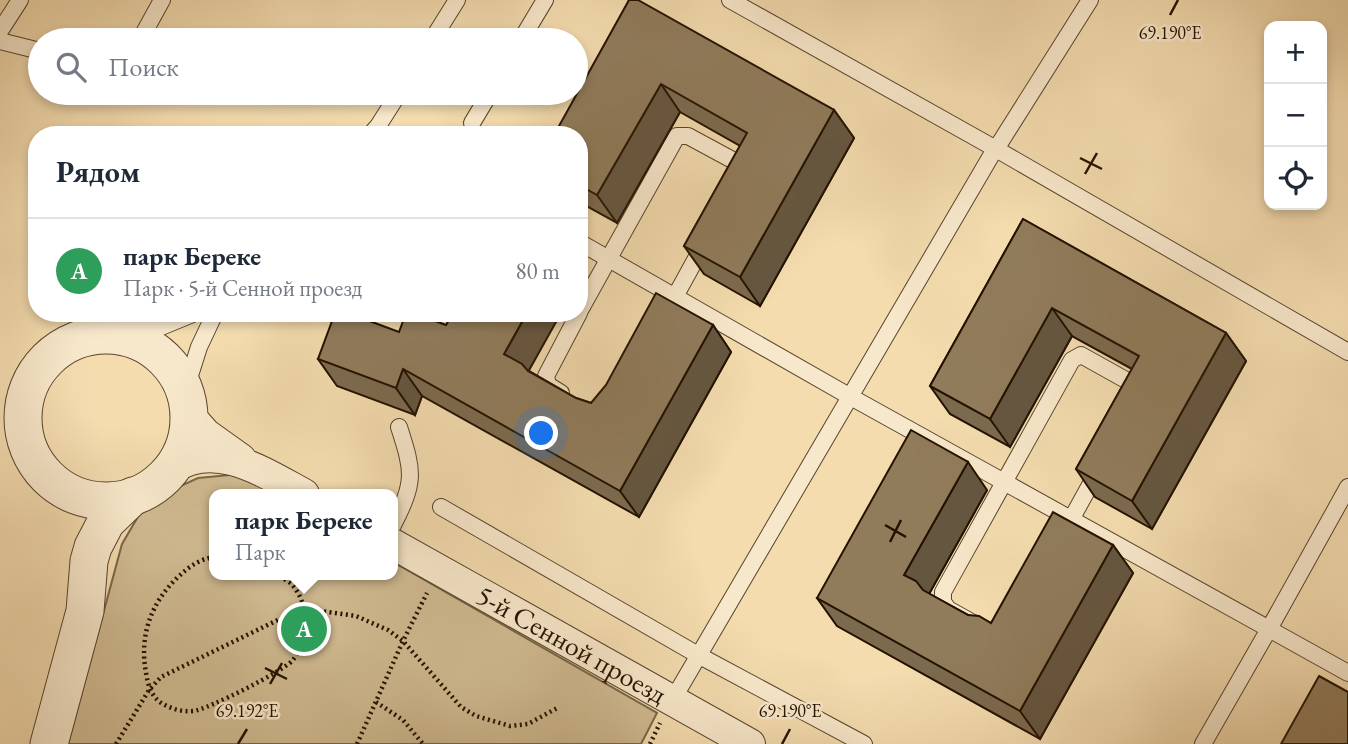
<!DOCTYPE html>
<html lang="ru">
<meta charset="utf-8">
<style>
:root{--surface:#fff;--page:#f2f2f3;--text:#1f2937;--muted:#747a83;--line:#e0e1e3;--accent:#0b8043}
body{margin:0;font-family:"EB Garamond",serif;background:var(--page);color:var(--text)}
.controls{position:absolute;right:21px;top:21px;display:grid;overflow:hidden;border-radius:14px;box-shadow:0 4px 10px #0003}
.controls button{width:63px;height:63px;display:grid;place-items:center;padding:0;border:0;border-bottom:2px solid var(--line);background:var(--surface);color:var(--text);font:35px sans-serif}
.you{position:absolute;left:542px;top:434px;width:24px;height:24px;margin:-18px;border:5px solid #fff;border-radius:50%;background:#1a73e8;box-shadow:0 0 0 10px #1a73e833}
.badge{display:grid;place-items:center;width:46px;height:46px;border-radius:50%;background:var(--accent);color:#fff;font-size:23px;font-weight:700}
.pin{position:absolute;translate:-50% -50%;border:4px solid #fff;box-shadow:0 2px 7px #0006}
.popup{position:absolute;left:209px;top:489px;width:189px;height:91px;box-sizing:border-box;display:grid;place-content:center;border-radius:14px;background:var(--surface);filter:drop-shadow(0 2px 5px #0005);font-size:23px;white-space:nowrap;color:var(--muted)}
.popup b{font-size:26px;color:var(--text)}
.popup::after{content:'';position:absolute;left:50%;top:100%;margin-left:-14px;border:14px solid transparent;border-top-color:var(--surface)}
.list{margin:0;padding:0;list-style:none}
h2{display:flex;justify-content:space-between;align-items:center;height:91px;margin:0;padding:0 28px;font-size:30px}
h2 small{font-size:23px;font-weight:400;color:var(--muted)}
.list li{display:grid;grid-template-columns:46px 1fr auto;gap:21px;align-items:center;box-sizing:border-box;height:105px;padding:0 28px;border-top:2px solid var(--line)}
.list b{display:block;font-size:26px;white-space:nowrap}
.list p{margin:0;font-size:23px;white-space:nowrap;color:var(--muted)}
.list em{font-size:23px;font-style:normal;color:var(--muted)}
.icon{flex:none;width:38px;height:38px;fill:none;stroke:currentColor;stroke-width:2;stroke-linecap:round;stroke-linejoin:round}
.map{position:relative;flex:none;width:1348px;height:744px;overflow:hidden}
.search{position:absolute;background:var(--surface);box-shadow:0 4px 10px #0003;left:28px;top:28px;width:560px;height:77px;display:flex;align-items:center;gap:18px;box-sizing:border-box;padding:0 24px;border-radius:38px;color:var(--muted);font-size:26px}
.panel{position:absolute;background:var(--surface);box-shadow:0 4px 10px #0003;left:28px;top:126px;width:560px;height:196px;border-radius:28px}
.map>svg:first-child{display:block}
.green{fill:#d0ba91;stroke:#7a6648;stroke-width:2}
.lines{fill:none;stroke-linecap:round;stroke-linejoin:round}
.service-casing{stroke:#57442c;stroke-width:18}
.minor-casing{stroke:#57442c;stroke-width:32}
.tertiary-casing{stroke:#57442c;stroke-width:39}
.path{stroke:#231200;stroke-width:4.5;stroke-dasharray:2 3.5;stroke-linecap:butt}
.service{stroke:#f8e8cb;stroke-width:16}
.minor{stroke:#f8e8cb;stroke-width:30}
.tertiary{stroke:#f8e8cb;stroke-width:37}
.wall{fill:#7c6a4e;stroke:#231200;stroke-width:2}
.shaded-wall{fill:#655640;stroke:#231200;stroke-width:2}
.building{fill:#907b5b;stroke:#231200;stroke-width:2}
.ticks{fill:none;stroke:#231200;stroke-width:2.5}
.labels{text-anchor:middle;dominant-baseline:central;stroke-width:5;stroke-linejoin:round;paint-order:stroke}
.street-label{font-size:28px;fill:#231200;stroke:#f8e8cb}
.ticks-label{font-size:18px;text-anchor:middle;fill:#231200;stroke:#f8e8cb;stroke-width:5;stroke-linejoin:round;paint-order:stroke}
</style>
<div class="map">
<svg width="1348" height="744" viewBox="0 0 1348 744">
<rect width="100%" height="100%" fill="#f4dcaf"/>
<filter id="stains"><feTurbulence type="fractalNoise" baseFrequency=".00286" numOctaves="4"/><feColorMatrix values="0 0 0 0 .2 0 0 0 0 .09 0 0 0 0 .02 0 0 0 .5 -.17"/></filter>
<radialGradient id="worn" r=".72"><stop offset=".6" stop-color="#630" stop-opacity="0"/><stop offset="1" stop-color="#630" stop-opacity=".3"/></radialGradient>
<path class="green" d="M240 474 274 494H215V575H393V562L657 713 641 744H68L122 544 139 515 163 494 198 478Z"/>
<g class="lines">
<defs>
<g id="service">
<path d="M730 0 996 149 1348 352"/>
<path d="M0 31 20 0"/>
<path d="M140 40 162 0"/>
<path d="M432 40 457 0"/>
<path d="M521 40 545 0"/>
<path d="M0 41 40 51"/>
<path d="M472 123 490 93"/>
<path d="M370 135 378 126 399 93"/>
<path d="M996 149 1090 0"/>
<path d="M579 242 849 396 1269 629 1203 744"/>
<path d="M671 304 704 244"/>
<path d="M579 312 677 136H688L738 163 743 170 742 176"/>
<path d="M103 334 161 327 195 313"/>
<path d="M1081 355 1133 384 1139 391V396L1012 627 1004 634H993L948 609 943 602V592L1072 360Z"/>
<path d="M185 391 199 347 215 313"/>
<path d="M561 393 548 385 546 376 579 313"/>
<path d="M1348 487 1269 629 1348 673"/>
<path d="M441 507 698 655 864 744"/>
<path d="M393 525C415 482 414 473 399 427"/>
<path d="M672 701 995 149"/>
</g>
<g id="minor">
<path d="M189 415 206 434 241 459"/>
<path d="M172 469C215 439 265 473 304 494"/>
<path id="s1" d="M393 544 750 744"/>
</g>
<g id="tertiary">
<circle cx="106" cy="418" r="83"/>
<path d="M49 744 85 611 89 561 93 547 106 522 133 496"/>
</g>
</defs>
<use href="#service" class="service-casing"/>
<use href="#minor" class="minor-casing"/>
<use href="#tertiary" class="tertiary-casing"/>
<g class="path">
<path d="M215 557C199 559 189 567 178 577 151 603 139 635 146 673 148 685 151 697 163 704 172 709 182 712 193 711 207 710 283 671 292 661 309 642 310 607 294 587 290 581 282 578 276 575"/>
<path d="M376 702 403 720 423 744"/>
<path d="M116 744 149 690 161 677 286 616 321 611 356 616 388 630 403 641 461 707 476 716 510 726 528 724 559 707"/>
<path d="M357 744 403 641 427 593"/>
<path d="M650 744 660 723"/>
</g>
<use href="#service" class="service"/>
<use href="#minor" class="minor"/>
<use href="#tertiary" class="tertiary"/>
</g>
<g class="wall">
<path d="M629 0 834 110 854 138 760 306 704 274 684 246 740 146 680 112 617 223 579 202V135Z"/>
<path d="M1023 219 1226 333 1246 361 1152 529 1095 497 1076 469 1132 369 1072 336 1010 447 950 414 930 386Z"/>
<path d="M713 325 731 352 639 517 422 396 415 415 337 386 318 359 399 332 529 371 576 398 591 403Z"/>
<path d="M987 490 929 594 968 615 991 623 1113 545 1133 573 1040 739 837 626 817 598Z"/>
</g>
<g class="shaded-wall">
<path d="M661 84 680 112 617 223 597 195Z"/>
<path d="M834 110 854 138 760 306 740 277Z"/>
<path d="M579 257 586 267 579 280Z"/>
<path d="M1052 308 1072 336 1010 447 990 419Z"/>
<path d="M527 313H561L523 381 504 354Z"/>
<path d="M713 325 731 352 639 517 620 491Z"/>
<path d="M1226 333 1246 361 1152 529 1132 501Z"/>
<path d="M403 369 422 396 415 415 396 388Z"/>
<path d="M968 462 987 490 924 603 904 575Z"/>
<path d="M1113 545 1133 573 1040 739 1020 711Z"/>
</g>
<g class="building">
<path d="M629 0H638L834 110 740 277 684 246 747 133 661 84 597 195 579 185V135H554Z"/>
<path d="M1023 219 1226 333 1132 501 1076 469 1139 356 1052 308 990 419 930 386Z"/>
<path d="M656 293 713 325 620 491 403 369 396 388 318 359 335 313H348L399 332 406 313H413L446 325 453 313H527L504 354 522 364 528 371 576 398 591 403 606 385Z"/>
<path d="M911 430 968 462 904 575 916 581 923 590 968 615 979 616 991 623 1053 512 1113 545 1020 711 817 598Z"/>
<path d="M1319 676 1348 692V744H1281Z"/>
</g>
<path class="ticks" d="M1170 15 1178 0M1080 158 1102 169M1085 174 1097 153M885 525 906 537M890 542 901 520M265 668 287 679M270 684 282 663M238 744 247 729M782 744 790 729"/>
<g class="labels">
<g class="street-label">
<text stroke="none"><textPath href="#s1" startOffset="205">5-й Сенной проезд</textPath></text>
</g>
</g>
<g class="ticks-label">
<text x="1170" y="39">69.190°E</text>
<text x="247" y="717">69.192°E</text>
<text x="790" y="717">69.190°E</text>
</g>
<rect width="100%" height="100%" filter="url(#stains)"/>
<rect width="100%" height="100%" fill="url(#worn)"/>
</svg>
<div class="controls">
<button>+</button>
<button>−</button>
<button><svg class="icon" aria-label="locate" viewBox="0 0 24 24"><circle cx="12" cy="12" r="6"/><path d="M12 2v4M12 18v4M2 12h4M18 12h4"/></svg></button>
</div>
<div class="you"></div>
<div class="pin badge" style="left:304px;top:629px;background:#2e9e5b">A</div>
<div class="popup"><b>парк Береке</b>Парк</div>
<div class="search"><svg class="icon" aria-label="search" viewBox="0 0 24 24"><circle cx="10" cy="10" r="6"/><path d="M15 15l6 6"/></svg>Поиск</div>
<section class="panel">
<h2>Рядом<small></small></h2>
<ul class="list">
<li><span class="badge" style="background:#2e9e5b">A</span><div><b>парк Береке</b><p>Парк · 5-й Сенной проезд</p></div><em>80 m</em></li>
</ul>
</section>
</div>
